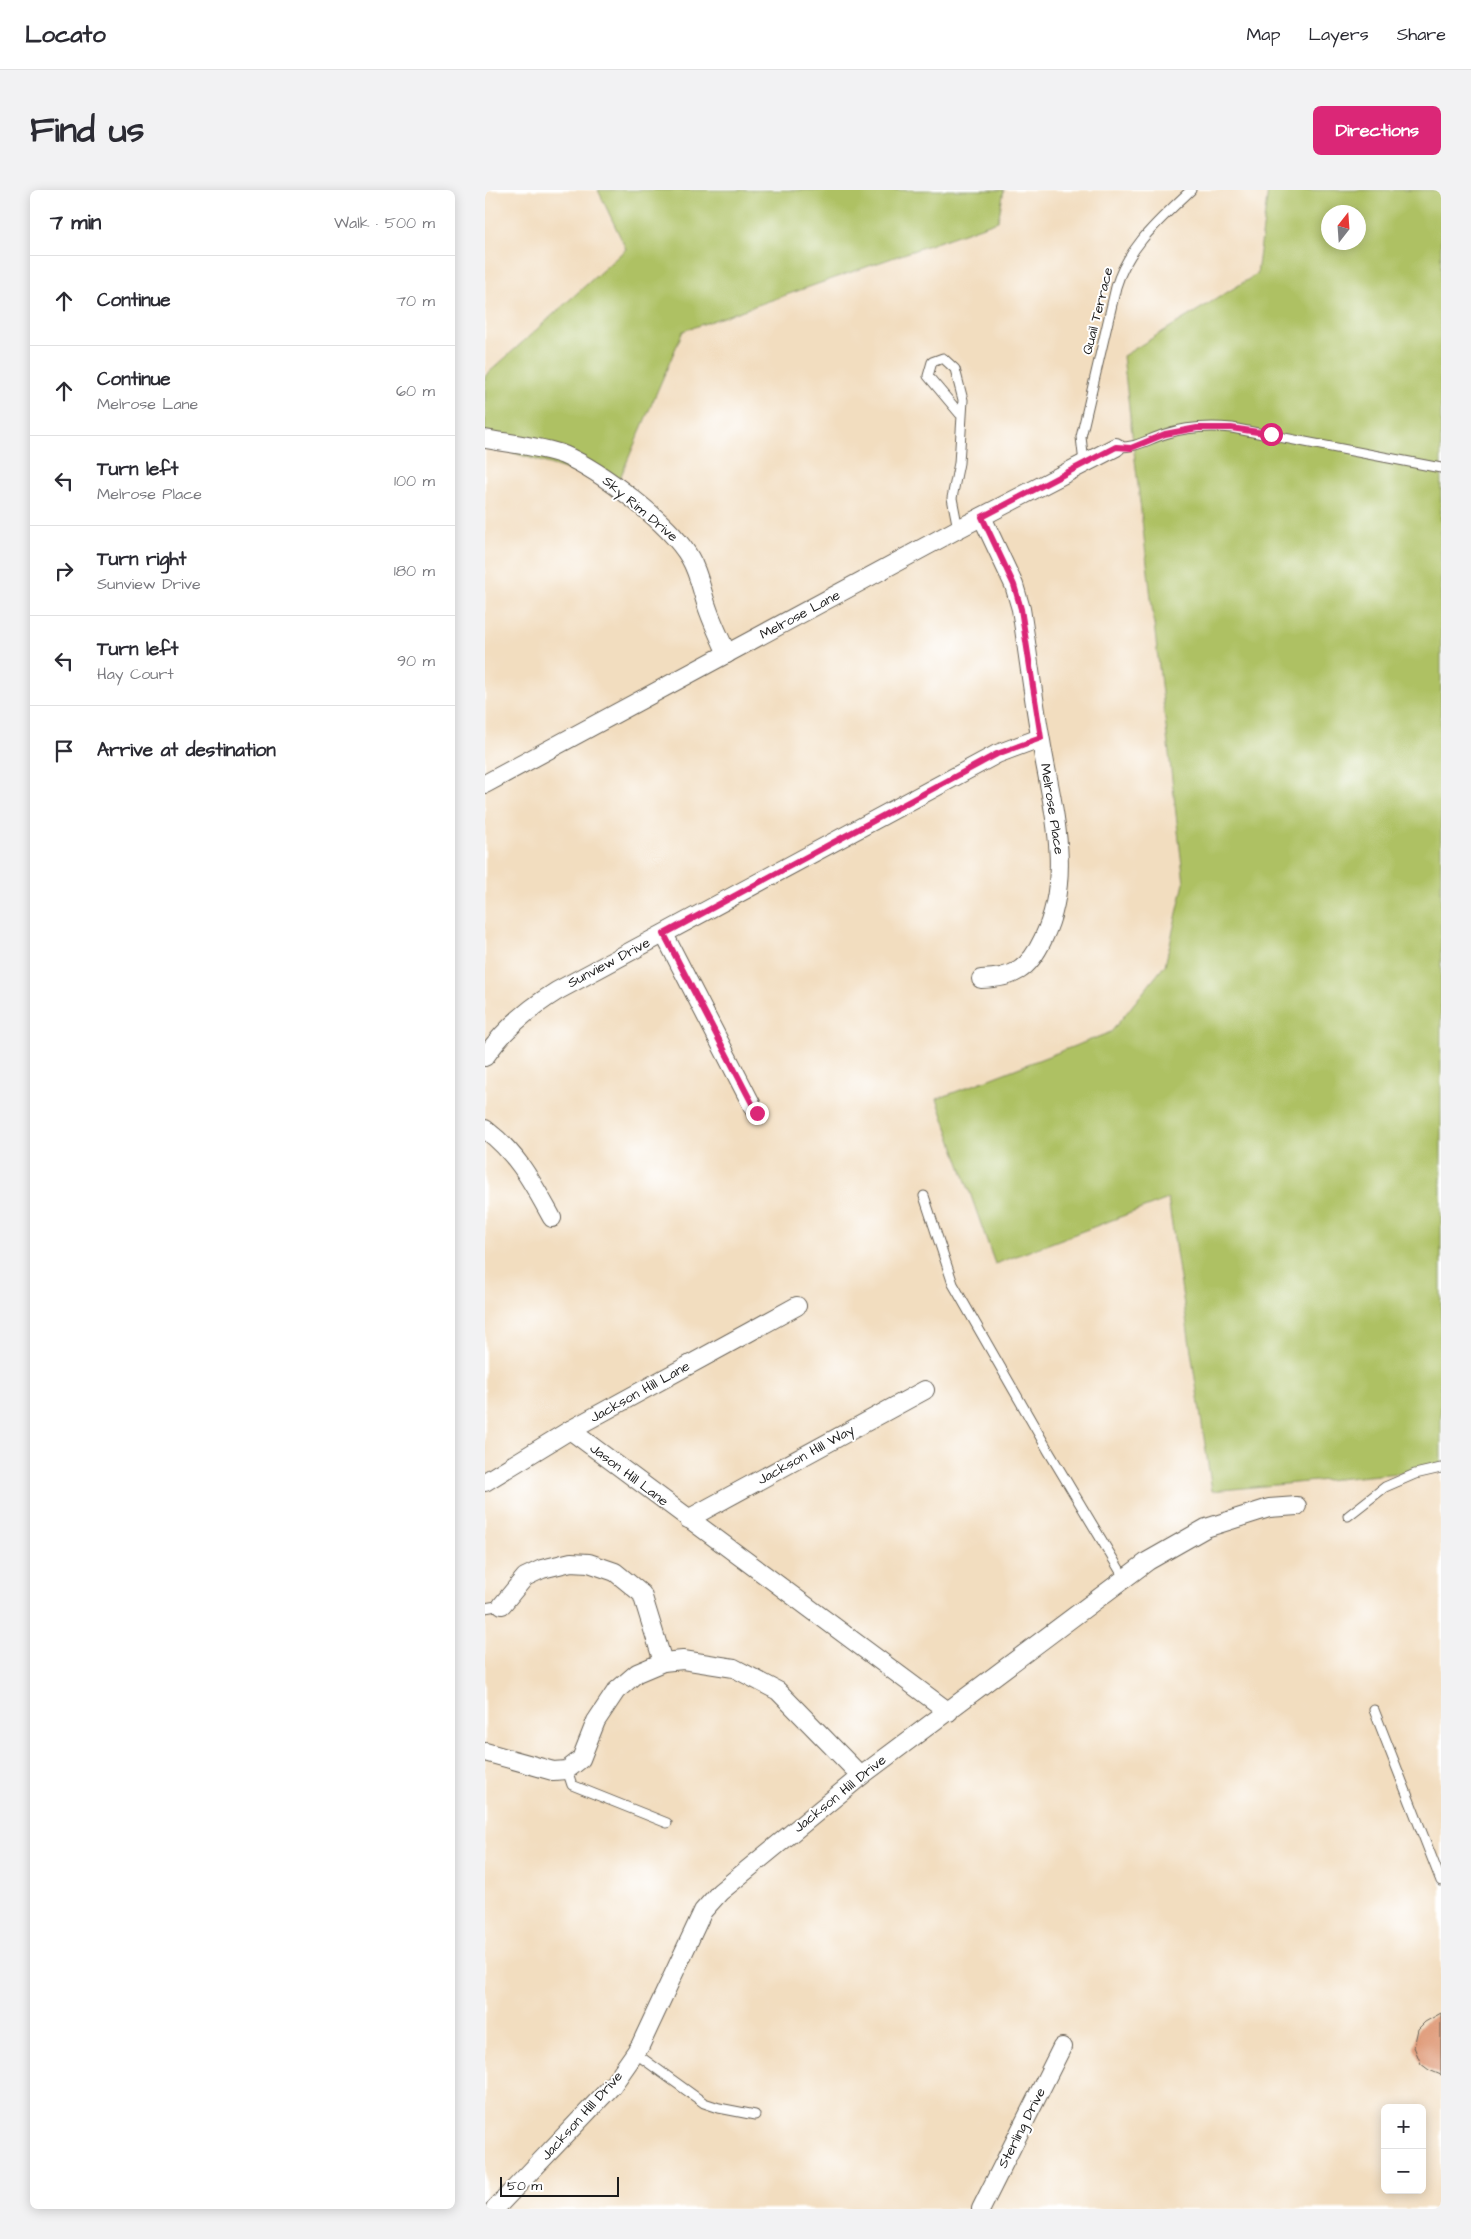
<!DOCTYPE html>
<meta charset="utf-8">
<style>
:root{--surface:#fff;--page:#f2f2f3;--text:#2b2b33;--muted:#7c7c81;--line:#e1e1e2;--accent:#db2777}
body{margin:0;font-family:"Architects Daughter",sans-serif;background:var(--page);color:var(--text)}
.controls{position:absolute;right:15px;bottom:15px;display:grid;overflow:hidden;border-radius:8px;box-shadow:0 2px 12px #0003}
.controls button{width:45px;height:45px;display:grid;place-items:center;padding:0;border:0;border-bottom:1px solid var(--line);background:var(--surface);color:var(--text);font:25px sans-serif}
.compass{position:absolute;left:836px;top:15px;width:45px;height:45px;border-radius:50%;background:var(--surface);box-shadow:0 2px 12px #0003;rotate:17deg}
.scale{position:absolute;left:15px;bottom:12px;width:119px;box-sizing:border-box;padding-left:5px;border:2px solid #1c1c1c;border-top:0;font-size:14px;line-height:18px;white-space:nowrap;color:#1c1c1c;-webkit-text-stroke:4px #fff;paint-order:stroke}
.stop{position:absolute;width:15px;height:15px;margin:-11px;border:4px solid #db2777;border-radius:50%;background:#fff}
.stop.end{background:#db2777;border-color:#fff;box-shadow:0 1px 5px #0008}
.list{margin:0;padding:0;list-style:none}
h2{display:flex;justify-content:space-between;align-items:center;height:65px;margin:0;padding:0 20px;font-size:21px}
h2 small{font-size:16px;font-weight:400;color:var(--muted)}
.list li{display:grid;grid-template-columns:32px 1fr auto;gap:15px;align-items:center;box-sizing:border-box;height:90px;padding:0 20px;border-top:1px solid var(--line)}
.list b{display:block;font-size:19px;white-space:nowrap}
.list p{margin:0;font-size:16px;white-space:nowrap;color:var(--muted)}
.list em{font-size:16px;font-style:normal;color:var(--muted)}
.icon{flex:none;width:28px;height:28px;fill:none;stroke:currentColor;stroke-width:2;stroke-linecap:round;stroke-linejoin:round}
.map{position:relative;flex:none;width:956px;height:2019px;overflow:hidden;border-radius:8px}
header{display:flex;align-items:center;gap:30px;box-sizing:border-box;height:70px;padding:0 25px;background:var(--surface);border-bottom:1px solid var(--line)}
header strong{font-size:24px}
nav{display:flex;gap:28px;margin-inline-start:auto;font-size:18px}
.intro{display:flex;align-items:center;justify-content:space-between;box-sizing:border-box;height:120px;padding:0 30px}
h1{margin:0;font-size:35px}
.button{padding:12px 22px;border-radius:8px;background:var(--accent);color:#fff;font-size:18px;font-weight:700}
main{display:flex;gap:30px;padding:0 30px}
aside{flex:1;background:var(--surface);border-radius:8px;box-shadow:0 2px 12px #0003}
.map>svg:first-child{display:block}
.green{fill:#aec164;stroke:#656e40;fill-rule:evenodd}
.building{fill:#dc906b}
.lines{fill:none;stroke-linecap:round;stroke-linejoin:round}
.service-casing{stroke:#676055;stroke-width:11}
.minor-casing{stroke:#676055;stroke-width:20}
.service{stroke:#fff;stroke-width:9}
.minor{stroke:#fff;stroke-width:18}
.route{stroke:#db2777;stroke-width:6}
.labels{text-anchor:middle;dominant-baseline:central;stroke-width:4;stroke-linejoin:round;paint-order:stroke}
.street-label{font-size:14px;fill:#1c1c1c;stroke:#fff}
</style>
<header>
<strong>Locato</strong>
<nav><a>Map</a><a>Layers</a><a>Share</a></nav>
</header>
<div class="intro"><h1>Find us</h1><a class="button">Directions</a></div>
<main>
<aside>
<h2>7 min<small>Walk · 500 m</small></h2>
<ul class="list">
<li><svg class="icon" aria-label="ahead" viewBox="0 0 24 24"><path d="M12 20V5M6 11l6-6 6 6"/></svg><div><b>Continue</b></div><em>70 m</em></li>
<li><svg class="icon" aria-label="ahead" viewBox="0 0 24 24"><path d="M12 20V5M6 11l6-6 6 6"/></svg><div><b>Continue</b><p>Melrose Lane</p></div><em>60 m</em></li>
<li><svg class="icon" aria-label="left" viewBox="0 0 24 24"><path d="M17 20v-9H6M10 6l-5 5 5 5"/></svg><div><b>Turn left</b><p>Melrose Place</p></div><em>100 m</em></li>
<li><svg class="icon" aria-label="right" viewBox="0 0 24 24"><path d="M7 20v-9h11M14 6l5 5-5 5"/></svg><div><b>Turn right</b><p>Sunview Drive</p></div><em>180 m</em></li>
<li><svg class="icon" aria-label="left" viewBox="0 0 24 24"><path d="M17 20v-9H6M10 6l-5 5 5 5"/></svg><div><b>Turn left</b><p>Hay Court</p></div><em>90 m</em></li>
<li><svg class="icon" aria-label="arrive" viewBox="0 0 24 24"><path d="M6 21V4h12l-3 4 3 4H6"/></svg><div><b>Arrive at destination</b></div></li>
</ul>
</aside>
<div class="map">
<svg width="956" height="2019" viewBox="0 0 956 2019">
<rect width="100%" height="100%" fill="#fff"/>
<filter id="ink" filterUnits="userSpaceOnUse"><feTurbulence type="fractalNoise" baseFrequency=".02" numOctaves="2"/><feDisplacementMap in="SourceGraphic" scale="10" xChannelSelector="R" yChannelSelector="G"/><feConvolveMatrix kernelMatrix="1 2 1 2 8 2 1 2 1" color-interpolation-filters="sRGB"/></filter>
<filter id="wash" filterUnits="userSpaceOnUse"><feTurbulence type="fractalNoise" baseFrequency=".0096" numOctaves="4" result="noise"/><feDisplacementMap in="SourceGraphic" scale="20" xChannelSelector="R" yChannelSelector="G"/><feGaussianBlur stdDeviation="1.12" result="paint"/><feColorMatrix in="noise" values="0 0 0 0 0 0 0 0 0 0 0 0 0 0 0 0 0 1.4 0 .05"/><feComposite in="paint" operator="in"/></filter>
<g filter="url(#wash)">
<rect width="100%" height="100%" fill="#f2ddbf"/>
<g class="green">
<path d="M113 0H519L513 31 198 141 132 295 0 254V186L141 59Z"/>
<path d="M783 0H956V1279L727 1301 683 1009 510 1074 452 909 626 842 680 775 699 693 638 166 772 84ZM844 22H874V52H844Z"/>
</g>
<g id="blocks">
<path class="building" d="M956 1823V1885L944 1880 936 1874 929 1857 933 1839 940 1832Z"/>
</g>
</g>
<g filter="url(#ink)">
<use href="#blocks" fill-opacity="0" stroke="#676055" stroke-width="1"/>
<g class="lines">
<defs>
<g id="service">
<path d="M631 257C652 258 661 250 680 244 701 237 724 236 747 238L956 278"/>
<path d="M599 273 596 247 631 97C643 56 676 29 706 0"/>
<path d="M473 339 467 308 474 273 478 210 470 179 458 168 447 172 443 186 475 224"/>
<path d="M439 1006 468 1094 564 1262 640 1389"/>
<path d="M863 1326 900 1297 930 1284 956 1278"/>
<path d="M0 1418 17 1415"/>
<path d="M889 1520 956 1691"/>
<path d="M82 1580 87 1595 182 1633"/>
<path d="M150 1863 219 1913 234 1918 270 1925"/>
</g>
<g id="minor">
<path d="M0 249C22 253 59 257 79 265 116 281 185 333 205 368 215 385 217 404 224 422 229 436 236 450 242 464"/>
<path d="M0 594 473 339 631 257"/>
<path d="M179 744 271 923"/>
<path d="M496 789C530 788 544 779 558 749 589 685 567 617 556 551 548 507 543 463 536 419L529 395 497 327"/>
<path d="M0 867C19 839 43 819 72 801L512 564 555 548"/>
<path d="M0 939C33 964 47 992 67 1028"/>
<path d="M85 1240 464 1522"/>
<path d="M0 1292 85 1240 312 1116"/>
<path d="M203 1329 440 1200"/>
<path d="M17 1415 40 1387 57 1379 86 1372 104 1373 130 1382 157 1404 178 1472"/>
<path d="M0 1562 68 1581 82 1580 96 1569 111 1531 131 1501 152 1483 178 1472 198 1470 249 1478 293 1501 376 1586"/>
<path d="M10 2019 127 1896 155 1856 218 1721 235 1702 376 1586 663 1371 721 1338 784 1318 812 1316"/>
<path d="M496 2019 577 1857"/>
</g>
</defs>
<use href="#service" class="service-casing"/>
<use href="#minor" class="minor-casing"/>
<use href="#service" class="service"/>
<use href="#minor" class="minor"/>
</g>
</g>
<g class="lines" filter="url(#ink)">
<path class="route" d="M272 923 179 744 512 564 556 548 536 419 529 395 497 327 631 257 646 258 680 244 712 238H746L786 244"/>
</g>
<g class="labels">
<g class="street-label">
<text transform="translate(613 121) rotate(-76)">Quail Terrace</text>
<text transform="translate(155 319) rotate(40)">Sky Rim Drive</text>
<text transform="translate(315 425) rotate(-28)">Melrose Lane</text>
<text transform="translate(567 619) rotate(81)">Melrose Place</text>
<text transform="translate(124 773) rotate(-28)">Sunview Drive</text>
<text transform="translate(155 1202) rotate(-29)">Jackson Hill Lane</text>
<text transform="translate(321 1265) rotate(-29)">Jackson Hill Way</text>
<text transform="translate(144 1285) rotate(37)">Jason Hill Lane</text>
<text transform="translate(355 1604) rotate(-39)">Jackson Hill Drive</text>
<text transform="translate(97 1926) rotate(-48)">Jackson Hill Drive</text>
<text transform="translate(537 1938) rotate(-63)">Sterling Drive</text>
</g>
</g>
</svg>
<div class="controls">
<button>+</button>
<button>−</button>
</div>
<svg class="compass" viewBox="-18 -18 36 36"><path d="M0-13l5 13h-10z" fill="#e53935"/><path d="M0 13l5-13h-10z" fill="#7c7c81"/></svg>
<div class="scale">50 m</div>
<div class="stop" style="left:786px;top:244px"></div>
<div class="stop end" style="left:272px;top:923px"></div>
</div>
</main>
